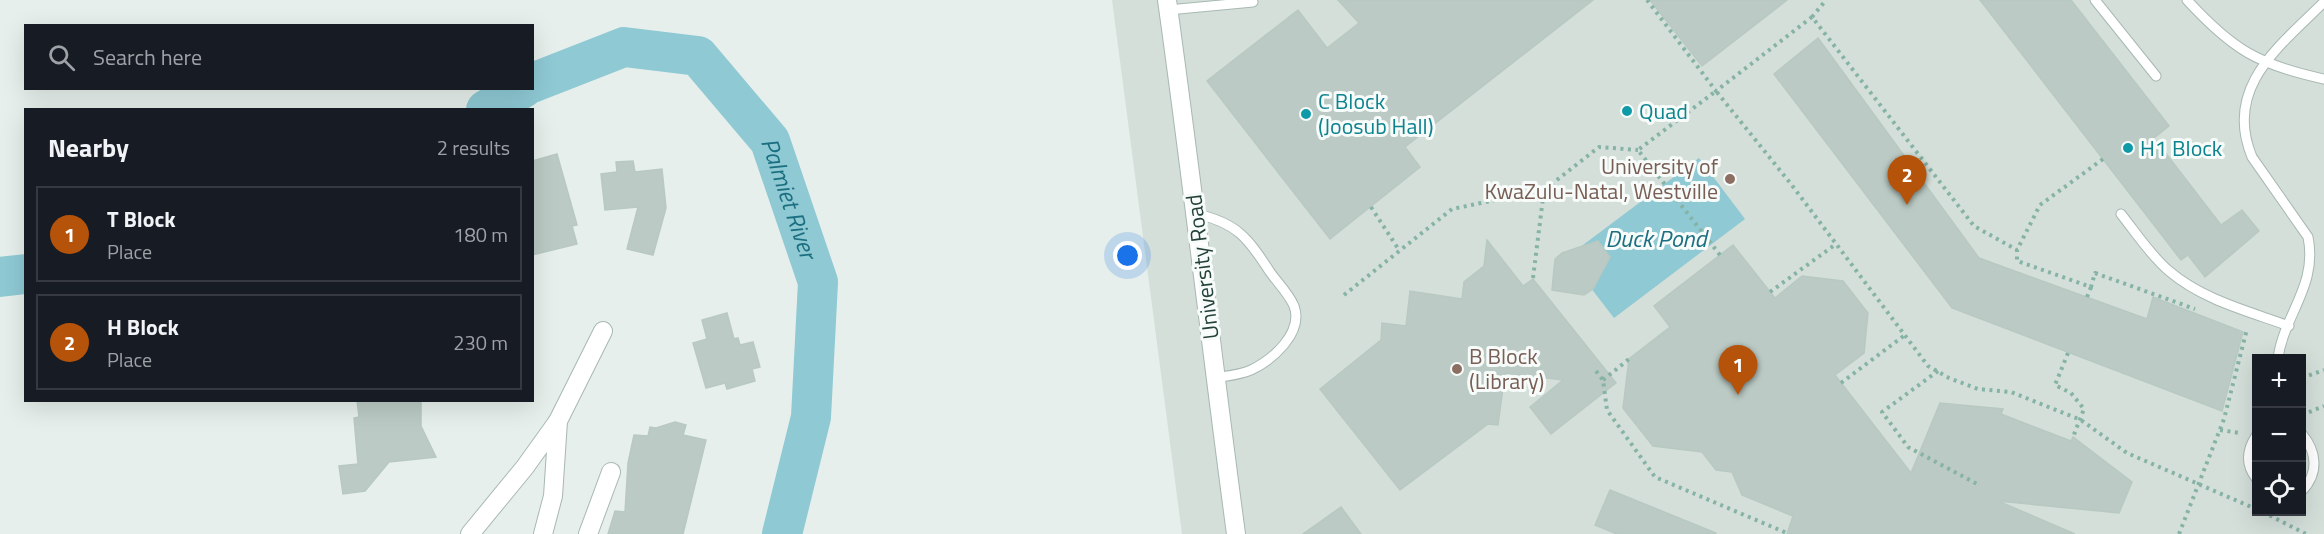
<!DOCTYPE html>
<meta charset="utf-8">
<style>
:root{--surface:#171b24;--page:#20242c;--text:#f1f3f6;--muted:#9ea1a6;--line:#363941;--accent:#b45309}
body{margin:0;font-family:"Titillium Web",sans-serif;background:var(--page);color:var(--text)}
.controls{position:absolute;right:18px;bottom:18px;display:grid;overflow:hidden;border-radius:0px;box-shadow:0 6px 24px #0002}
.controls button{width:54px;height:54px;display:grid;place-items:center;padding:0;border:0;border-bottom:2px solid var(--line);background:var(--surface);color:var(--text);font:30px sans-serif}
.you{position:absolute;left:1128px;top:256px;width:21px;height:21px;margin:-15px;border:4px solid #fff;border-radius:50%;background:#1a73e8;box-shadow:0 0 0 9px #1a73e833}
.badge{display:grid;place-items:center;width:39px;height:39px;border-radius:50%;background:var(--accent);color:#fff;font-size:20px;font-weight:700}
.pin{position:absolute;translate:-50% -50px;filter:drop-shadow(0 2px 3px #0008)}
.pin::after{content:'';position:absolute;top:32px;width:21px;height:18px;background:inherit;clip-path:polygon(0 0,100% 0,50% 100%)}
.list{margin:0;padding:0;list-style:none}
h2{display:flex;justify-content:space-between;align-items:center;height:78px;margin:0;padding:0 24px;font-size:26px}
h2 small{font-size:20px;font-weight:400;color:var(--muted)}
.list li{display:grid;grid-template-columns:39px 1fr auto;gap:18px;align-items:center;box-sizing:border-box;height:96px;margin:0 12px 12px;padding:0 12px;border:2px solid var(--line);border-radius:0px}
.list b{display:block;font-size:22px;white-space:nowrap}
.list p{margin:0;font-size:20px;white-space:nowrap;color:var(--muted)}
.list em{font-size:20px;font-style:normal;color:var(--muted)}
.icon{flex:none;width:33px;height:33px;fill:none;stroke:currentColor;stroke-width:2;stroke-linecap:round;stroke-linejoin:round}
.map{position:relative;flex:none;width:2324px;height:534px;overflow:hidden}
.search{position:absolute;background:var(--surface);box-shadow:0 6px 24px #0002;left:24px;top:24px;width:510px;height:66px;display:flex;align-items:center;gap:15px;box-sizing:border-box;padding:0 21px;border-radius:0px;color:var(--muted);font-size:22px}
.panel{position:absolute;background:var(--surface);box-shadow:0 6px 24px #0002;left:24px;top:108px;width:510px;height:294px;border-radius:0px}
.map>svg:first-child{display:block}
.built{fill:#d4dfda;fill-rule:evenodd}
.water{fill:#8ec9d4}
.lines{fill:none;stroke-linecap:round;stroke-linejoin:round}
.river{stroke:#8ec9d4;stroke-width:40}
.building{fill:#bbcac4;stroke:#b8c9c2;stroke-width:1.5}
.service-casing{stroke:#a8b8b2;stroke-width:11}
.minor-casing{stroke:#a8b8b2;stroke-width:20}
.tertiary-casing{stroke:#a8b8b2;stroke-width:20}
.path{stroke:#86b3a5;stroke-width:4;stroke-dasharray:3 4.5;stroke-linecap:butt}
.service{stroke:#fff;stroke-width:9}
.minor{stroke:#fff;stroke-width:18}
.tertiary{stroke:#fff;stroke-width:18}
.culture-dot{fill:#0f9aa8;stroke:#f7fbf9;stroke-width:2}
.education-dot{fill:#8d6e63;stroke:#f7fbf9;stroke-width:2}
.labels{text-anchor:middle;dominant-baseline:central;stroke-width:6;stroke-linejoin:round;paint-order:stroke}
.culture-label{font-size:22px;fill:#0d838f;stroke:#f7fbf9;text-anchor:start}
.education-label{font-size:22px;fill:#785e54;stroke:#f7fbf9;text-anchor:end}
.street-label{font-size:22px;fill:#24423a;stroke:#f7fbf9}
.water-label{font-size:24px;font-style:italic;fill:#1c6f80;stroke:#f7fbf9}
</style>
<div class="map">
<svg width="2324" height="534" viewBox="0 0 2324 534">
<rect width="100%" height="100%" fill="#e6efeb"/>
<path class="built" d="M1112 0H2324V534H1182ZM2256 358H2302V512H2256Z"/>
<path class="water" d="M1699 158 1745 219 1614 318 1567 257Z"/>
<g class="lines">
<g class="river">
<path id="s1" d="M532 83 624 47 698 56 770 141 818 282 811 417 782 534"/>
<path d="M486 110 523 88"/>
<path d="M0 277 26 274"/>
</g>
</g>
<g class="building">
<path d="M1338 0H1593L1405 147 1420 167 1330 239 1207 81 1298 10 1327 48 1359 23Z"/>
<path d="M1650 0H1787L1702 66Z"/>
<path d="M1980 0H2071L2169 126 2154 138 2221 225 2242 210 2259 231 2205 277 2188 255 2181 260Z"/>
<path d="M1818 38 1979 258 2147 319 2153 297 2243 332 2222 411 1952 308 1774 74Z"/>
<path d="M557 154 577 225 572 226 577 244 532 255V161Z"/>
<path d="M633 161 635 172 662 169 666 208 653 255 627 249 638 207 605 210 601 174 617 172 616 162Z"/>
<path d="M1487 240 1523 286 1533 279 1616 383 1551 434 1530 407 1563 380 1505 373 1498 425 1488 424 1400 490 1320 389 1381 340 1382 323 1406 326 1410 291 1462 299 1464 282 1484 266Z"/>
<path d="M1598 241 1610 257 1593 289 1584 295 1552 290 1555 259 1562 253Z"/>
<path d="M1733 245 1775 298 1802 276 1843 281 1868 313 1864 353 1835 375 1911 473 1940 403 2003 409 2001 414 2071 441 2073 437 2132 482 2119 513 1998 501 2075 534H1787L1793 516 1742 495 1732 472 1716 470 1702 452 1653 446 1623 408 1629 359 1670 327 1654 306Z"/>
<path d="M727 313 734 339 738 338 740 345 753 342 760 367 752 369 755 381 727 389 725 383 706 388 693 343 707 339 702 320Z"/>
<path d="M357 400H421V426L436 457 389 462 365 491 343 494 339 466 358 464 354 418 359 417Z"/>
<path d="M675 422 686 425 683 435 706 440 683 534H608L615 511 625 512 628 463 634 435 648 436 650 427 656 428Z"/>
<path d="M1610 490 1716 533 1715 534H1617L1595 525Z"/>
<path d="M1341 507 1361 534H1303Z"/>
</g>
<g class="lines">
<defs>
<g id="service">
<path d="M2095 0 2156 76"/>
<path d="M2187 0C2232 49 2258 65 2324 79"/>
<path d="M1168 10 1253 2"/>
<path d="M1197 214C1237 223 1248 238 1270 272 1277 282 1289 294 1294 306 1304 333 1272 360 1251 370 1240 375 1226 376 1214 378"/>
<path d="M2121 214C2136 233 2151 256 2169 271 2203 300 2248 311 2289 326"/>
<path d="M2278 358C2284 315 2318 285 2308 237L2252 157C2223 87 2280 46 2324 2"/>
<path d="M2302 434C2317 452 2319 473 2302 491"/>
<path d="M2256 436C2247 450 2245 464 2256 478"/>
</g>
<g id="minor">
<path d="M470 534 525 467 558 421 603 331"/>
<path d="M543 534 553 496 558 421"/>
<path d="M588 534 611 472"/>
</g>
<path id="tertiary" d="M1167 0C1192 178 1212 356 1236 534"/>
</defs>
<use href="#service" class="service-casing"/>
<use href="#minor" class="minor-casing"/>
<use href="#tertiary" class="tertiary-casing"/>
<g class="path">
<path d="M1647 0 1716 91 1812 17 1974 226 2017 250"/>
<path d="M1812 17 1826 0"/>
<path d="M2103 159 2040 205 2017 250V261L2091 287 2095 273 2195 309"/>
<path d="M1371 207 1399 250"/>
<path d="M1720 255 1638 150 1716 91 1791 184 1928 366 1949 378 1978 389 2011 392 2081 420 2127 453 2256 509"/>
<path d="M1533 278 1544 190 1599 147 1638 150"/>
<path d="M1770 292 1836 244"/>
<path d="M1344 295 1452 209 1544 190"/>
<path d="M2087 297 2091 287"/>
<path d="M2068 353 2055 385 2071 393 2084 409 2073 437"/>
<path d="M1596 371 1603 380 1607 410 1655 477 1789 534"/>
<path d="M1938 371 1882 412 1908 447 1979 485"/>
<path d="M2302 378 2324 370"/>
<path d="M1603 380 1629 359"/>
<path d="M1841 383 1905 335"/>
<path d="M2302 415 2324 406"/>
<path d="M2220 430 2240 433"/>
<path d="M2263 512 2306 534"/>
<path d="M2179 534 2224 419 2247 329"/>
</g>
<use href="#service" class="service"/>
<use href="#minor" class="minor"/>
<use href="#tertiary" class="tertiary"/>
</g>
<g class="culture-dot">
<circle cx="1627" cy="111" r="6"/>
<circle cx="1306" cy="114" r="6"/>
<circle cx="2128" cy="148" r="6"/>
</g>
<g class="education-dot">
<circle cx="1730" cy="179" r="6"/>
<circle cx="1457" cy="369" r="6"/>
</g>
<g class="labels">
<g class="culture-label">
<text x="1318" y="101">C Block<tspan x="1318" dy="25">(Joosub Hall)</tspan></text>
<text x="1639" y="111">Quad</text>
<text x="2140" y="148">H1 Block</text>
</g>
<g class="education-label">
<text x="1718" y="166">University of<tspan x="1718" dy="25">KwaZulu-Natal, Westville</tspan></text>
<text x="1469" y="356" text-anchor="start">B Block<tspan x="1469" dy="25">(Library)</tspan></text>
</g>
<g class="street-label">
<text transform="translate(1202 267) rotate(-97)">University Road</text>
</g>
<g class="water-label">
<text stroke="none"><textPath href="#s1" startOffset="345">Palmiet River</textPath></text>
<text x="1656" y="238">Duck Pond</text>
</g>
</g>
</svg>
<div class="controls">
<button>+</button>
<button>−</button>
<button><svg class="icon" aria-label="locate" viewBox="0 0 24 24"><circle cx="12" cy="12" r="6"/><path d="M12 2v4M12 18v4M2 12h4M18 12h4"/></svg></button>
</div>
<div class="you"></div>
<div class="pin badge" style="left:1738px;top:395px">1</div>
<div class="pin badge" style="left:1907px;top:205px">2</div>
<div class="search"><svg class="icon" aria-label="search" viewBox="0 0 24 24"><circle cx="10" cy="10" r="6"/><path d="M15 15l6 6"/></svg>Search here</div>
<section class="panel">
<h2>Nearby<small>2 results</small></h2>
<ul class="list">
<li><span class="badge">1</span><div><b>T Block</b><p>Place</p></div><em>180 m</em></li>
<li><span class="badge">2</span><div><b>H Block</b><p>Place</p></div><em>230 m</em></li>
</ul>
</section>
</div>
